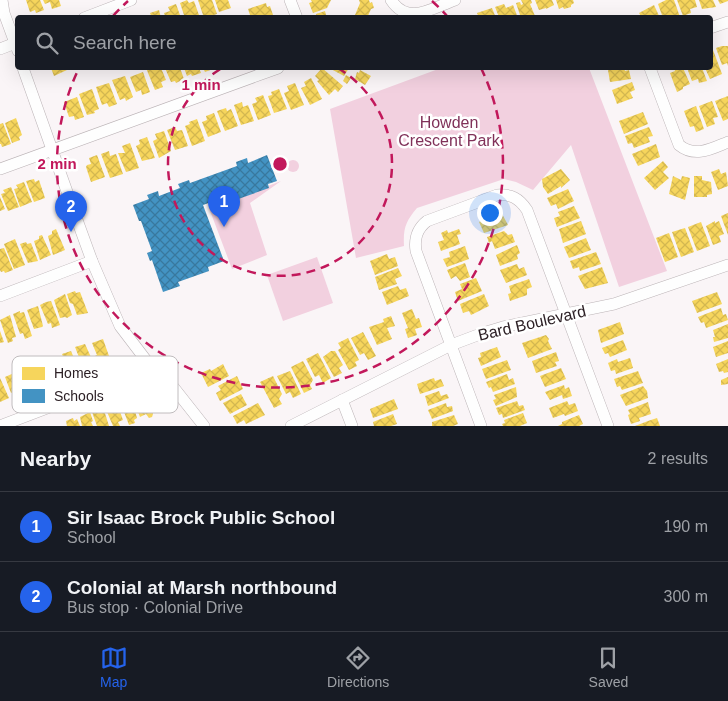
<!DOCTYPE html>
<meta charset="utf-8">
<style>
:root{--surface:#171b24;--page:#20242c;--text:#f1f3f6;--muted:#9ea1a6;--line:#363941;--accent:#2563eb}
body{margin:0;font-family:Arial,sans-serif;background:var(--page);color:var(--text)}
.you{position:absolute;left:489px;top:212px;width:18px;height:18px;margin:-12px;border:4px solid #fff;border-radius:50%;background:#1a73e8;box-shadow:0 0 0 8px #1a73e833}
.badge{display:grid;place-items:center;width:32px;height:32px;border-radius:50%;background:var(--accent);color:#fff;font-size:16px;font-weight:700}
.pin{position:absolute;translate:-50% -41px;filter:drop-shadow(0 1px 2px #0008)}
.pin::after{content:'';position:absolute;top:26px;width:18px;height:15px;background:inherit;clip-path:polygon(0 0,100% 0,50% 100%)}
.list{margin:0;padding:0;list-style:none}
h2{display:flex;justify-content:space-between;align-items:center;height:65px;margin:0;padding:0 20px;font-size:21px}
h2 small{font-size:16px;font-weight:400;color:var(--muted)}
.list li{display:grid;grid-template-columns:32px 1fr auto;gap:15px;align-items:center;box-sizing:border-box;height:70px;padding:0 20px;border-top:1px solid var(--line)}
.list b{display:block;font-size:19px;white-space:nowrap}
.list p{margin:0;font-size:16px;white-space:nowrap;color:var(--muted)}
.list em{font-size:16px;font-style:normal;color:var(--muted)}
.icon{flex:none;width:28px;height:28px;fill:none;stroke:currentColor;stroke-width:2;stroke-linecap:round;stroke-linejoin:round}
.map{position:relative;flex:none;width:728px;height:426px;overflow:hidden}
.search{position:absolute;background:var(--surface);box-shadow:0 5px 20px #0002;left:15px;right:15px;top:15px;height:55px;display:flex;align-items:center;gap:12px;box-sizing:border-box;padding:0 18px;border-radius:5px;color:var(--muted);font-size:19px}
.sheet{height:205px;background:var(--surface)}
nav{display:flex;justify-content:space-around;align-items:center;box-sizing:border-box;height:70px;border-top:1px solid var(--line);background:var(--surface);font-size:14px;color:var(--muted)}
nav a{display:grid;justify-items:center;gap:2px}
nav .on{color:var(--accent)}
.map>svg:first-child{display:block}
.green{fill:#f2d0df}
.homes{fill:url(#homes-cross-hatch)}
.schools{fill:url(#schools-cross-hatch)}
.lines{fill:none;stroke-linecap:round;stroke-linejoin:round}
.minor-casing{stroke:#bcb4b7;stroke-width:12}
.minor{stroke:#fefefe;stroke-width:11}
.ring{fill:none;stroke:#c2185b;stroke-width:2.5;stroke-dasharray:9 6}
.labels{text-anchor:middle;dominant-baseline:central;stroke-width:5;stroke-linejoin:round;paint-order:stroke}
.park-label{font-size:16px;fill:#803159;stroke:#fff}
.street-label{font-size:16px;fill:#2c2025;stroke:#fff}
.key{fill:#fff;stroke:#c0bcbe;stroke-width:1}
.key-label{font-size:14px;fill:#2c2025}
.centre{fill:#c2185b;stroke:#fff;stroke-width:2.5}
.ring-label{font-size:15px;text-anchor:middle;font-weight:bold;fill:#c2185b;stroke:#fff;stroke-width:5;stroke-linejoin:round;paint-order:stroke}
</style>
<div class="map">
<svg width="728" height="426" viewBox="0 0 728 426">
<defs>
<pattern id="homes-cross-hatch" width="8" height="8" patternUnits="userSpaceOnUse" patternTransform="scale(1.25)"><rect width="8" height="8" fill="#f6d55c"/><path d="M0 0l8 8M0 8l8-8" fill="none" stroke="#d3b750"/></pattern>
<pattern id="schools-cross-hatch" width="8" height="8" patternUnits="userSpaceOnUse" patternTransform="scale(1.25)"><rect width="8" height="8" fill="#4393c3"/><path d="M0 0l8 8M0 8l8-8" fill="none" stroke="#38789e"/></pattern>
</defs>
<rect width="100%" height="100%" fill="#faf5f7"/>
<g class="green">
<path d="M441 68H589L667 271 619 287 571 145 533 190 516 182 504 179 417 208C406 221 403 228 404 246L356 258 330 109Z"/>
<circle cx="293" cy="166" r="6"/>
<path d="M281 181 250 203 267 255 232 269 209 208Z"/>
<path d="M317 257 333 303 283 321 267 275Z"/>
</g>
<g class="homes">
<path d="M26 0H40L44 10 36 13 35 10 30 12Z"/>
<path d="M43 0H59L61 6 52 9 50 2 45 4Z"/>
<path d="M187 0 189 3 194 1 200 18H185L180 3Z"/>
<path d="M198 0H212L217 14 204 18Z"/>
<path d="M215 0H228L231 8 219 12Z"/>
<path d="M311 0H331L327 8 313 13 309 3 312 2Z"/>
<path d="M359 0H369L370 3 372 2 374 8 371 9 367 18H360L355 15 360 3Z"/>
<path d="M521 0H531L532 3 530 4 535 16 521 18 516 3 520 2 521 5 523 4Z"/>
<path d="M535 0H552L554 5 546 9V8L539 10Z"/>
<path d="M556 0H573L574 3 571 5V7L564 9 563 7 559 9Z"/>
<path d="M666 0H674L680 17 663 18 658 4Z"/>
<path d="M677 0H695L697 7 690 9 691 13 683 16Z"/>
<path d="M699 0H713L716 7 702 9Z"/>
<path d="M718 0H728V1L720 4Z"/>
<path d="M266 3 267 7 270 6 273 15 265 18H251L248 9Z"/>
<path d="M176 4 181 18H166L164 13 170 11 168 7Z"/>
<path d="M504 4 506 8 513 5 518 18 499 17 495 7Z"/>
<path d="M654 5 660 18H642L639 13Z"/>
<path d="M492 8 496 18H479L477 13Z"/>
<path d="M159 10 161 18H152L150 13Z"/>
<path d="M325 11 326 15 332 18H317L316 14Z"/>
<path d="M722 46H728V66L727 63 722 65 716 48Z"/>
<path d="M713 50 722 74 710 79 705 68H710V51Z"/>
<path d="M51 68H66L67 70 54 76Z"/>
<path d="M146 68H161L166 80 161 82 163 87 155 90Z"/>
<path d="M165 68H180L184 79 176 83 175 81 171 82Z"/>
<path d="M184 68H199L201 73 192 76 191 74 187 76Z"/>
<path d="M203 68H212L213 69 205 72Z"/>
<path d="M322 68 343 86 338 92 335 89 329 95 317 81 319 80 315 76Z"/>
<path d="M329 68H349L344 76Z"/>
<path d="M610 68H624L625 71 629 70 631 79 610 82 608 70 610 69Z"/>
<path d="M674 68H683L690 84 683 87V89L677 92 670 73 675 71Z"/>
<path d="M687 68H702L707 81 699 83 698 79 692 81Z"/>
<path d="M360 70 371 76 365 85 355 79 357 72 359 73Z"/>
<path d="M143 72 150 92 142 95 141 90 136 92 130 77Z"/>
<path d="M346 75 351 78 347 84 343 81Z"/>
<path d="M125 76 133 97 126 101 125 98 120 100 112 80Z"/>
<path d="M311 78 322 99 310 105 301 88 306 86 304 82Z"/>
<path d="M632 82 635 90 630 92 633 98 617 104 612 90Z"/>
<path d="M109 83 117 104 109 107 107 103 102 105 96 87Z"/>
<path d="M295 83 304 105 291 110 284 93 289 91 287 86Z"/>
<path d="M92 89 99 109 94 111 95 113 87 115 79 94Z"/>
<path d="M279 89 287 109 274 113 268 96 272 95 271 92Z"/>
<path d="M263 95 271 115 258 120 252 104 257 102 255 98Z"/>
<path d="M728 96V119L723 121 715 101Z"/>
<path d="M77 97 84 117 75 120 74 116 69 117 64 102Z"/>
<path d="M712 101 718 117 713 118 715 124 707 127 699 106Z"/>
<path d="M242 102 243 107 248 105 254 121 241 125 234 105Z"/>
<path d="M696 106 704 129 696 132 694 126 690 127 684 111Z"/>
<path d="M226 108 227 111 231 109 238 126 225 131 217 111Z"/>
<path d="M643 112 648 124 624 134 619 121Z"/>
<path d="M214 113 221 132 208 137 202 122 207 120 206 116Z"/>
<path d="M16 118 22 135 19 137 20 140 12 143 5 123Z"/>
<path d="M197 119 205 141 192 146 185 126 190 124 189 122Z"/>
<path d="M3 123 11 144 2 147 1 144H0V124Z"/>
<path d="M175 127 177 131 182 130 188 146 175 150 167 130Z"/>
<path d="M649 127 653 136 648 137 650 142 634 148 632 143 628 144 625 136Z"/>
<path d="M164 131 171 151 159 158 153 141 157 139 155 134Z"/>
<path d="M147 137 155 158 142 161 136 146 140 144 139 140Z"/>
<path d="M130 143 139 168 126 172 118 153H125L122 146Z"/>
<path d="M656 144 660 157 638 166 632 154Z"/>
<path d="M109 151 110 156 116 154 123 174 110 178 101 154Z"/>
<path d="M97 155 105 177 91 182 86 167 87 165 91 164 89 158Z"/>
<path d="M663 161 668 167 663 172 669 178 655 190 644 178Z"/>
<path d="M561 169 570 180 561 188V186L548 194 543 187 542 179Z"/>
<path d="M719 169 721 174 726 172 728 186 718 190 711 172Z"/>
<path d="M673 176 681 180 682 176 690 178 685 200 669 194Z"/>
<path d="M694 176H702V180L711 182 712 194 707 195V197H694Z"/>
<path d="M34 179 35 182 39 180 45 198 34 202 26 181Z"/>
<path d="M24 182 32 202 20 207 14 189 18 188 16 185Z"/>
<path d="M11 187 19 207 8 211 1 194 5 193 3 190Z"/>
<path d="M568 189 574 201 558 209 556 204 551 206 547 198Z"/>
<path d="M0 197 5 209 0 211Z"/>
<path d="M574 206 580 218 557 227 554 218 560 216 558 212Z"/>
<path d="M501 212 508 225 484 233 479 222Z"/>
<path d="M728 213V235L721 216Z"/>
<path d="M581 221 586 234 563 243 559 229Z"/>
<path d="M715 221V223L719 221 724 234 719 236 721 242 713 245 706 226Z"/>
<path d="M701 222 710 246 697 251 688 227Z"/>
<path d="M685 228 694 252 681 257 672 232Z"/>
<path d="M56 229 65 250 53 255 48 236 52 234V231Z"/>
<path d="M459 229 461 234 457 235 460 244 441 251 438 242 444 240 441 233 447 230 448 233Z"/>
<path d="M504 231 508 235 512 234 515 242 495 249 492 241 489 243 487 237Z"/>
<path d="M669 233 678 257 665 262 656 238Z"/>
<path d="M42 235 51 255 40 260 34 241 39 239V236Z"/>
<path d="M586 238 591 250 569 258 564 247Z"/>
<path d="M15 239 25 265 14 269 4 244Z"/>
<path d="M26 242 27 244 31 243 38 261 28 263 20 244Z"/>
<path d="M517 245 520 253 517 255 518 259 500 266 496 255Z"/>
<path d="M465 246 469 259 447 267 443 259 450 257 449 252Z"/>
<path d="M4 248 13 270 5 273 4 271 1 272 0 270V249Z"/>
<path d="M596 252 601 264 580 271 579 267 573 269 570 261Z"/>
<path d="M387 254 389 259 395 257 398 266 375 275 370 261Z"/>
<path d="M465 263 470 277 460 281 456 276 451 279 447 270Z"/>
<path d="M517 264 519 269 524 267 527 275 506 283 500 270Z"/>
<path d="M602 267 608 283 585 289 578 276Z"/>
<path d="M398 268 402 276 395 279 397 284 379 290 375 277Z"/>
<path d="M476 278 482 291 458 301 455 292 462 289 460 284Z"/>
<path d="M529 279 532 287 527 289V295L510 301 508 294 511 293 509 286Z"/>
<path d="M398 286 400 290 406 288 409 296 387 305 382 292Z"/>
<path d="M75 291 76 293 80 292 88 313 77 315 73 304 70 303 67 294Z"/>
<path d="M717 292 722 304 697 313 692 301Z"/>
<path d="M65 294 72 315 67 318 65 317 60 318 54 300Z"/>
<path d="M484 294 489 306 471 315 469 311 463 313 460 304Z"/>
<path d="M51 301 60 325 52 328 51 323 48 324 40 305 46 302Z"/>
<path d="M38 306 43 326 42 327 34 329 27 310Z"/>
<path d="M721 308 723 315 726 314 728 320 706 328 704 322 701 323 698 317Z"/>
<path d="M412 309 416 319 419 318 422 327 415 329 417 335 408 338 405 329 408 328 402 313Z"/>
<path d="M20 311V313L24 312 32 336 25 339 23 333 20 334 13 314Z"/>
<path d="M10 315 16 337 12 338 13 341 8 343 0 320Z"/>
<path d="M391 316 395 326 387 328 392 339 377 345 369 327 384 322 383 319Z"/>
<path d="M620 322 624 334 601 343 598 330Z"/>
<path d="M728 324V338L714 342 713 337H715L713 330Z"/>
<path d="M0 331 4 342 0 343Z"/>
<path d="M363 332 376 356 368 360 364 353 360 355 351 338Z"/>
<path d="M546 335 549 339 548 341 552 349 528 358 522 343Z"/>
<path d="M348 338 359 360 355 362 357 366 349 370 338 350 341 348 338 343Z"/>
<path d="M103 339 109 356 105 357 107 362 98 365 95 356 97 355 92 343Z"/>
<path d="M623 340 627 350 610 357 608 353 605 354 602 348Z"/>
<path d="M728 341V353L716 357 713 347Z"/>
<path d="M85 344 95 366 87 369 85 364 82 365 75 347Z"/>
<path d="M497 347 501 357 481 366 478 358 481 357 480 353Z"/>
<path d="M71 351 76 363 79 362 82 371 73 374 72 370 68 371 62 354Z"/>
<path d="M331 351H335L343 365 339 368 342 373 334 377 323 357Z"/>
<path d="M556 352 559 361 555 362 557 366 536 373 532 361Z"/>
<path d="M318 353 331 378 323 383 319 375 315 377 306 359Z"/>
<path d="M630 358 633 368 616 374 615 370 611 371 608 363 617 359 618 362Z"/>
<path d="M728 359V372L724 373 723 371 719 372 716 364Z"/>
<path d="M507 360 511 370 486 379 482 369Z"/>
<path d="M303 361 313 380 310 385 312 389 304 393 291 367Z"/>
<path d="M223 364 229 376 208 387 201 373 210 369 211 371Z"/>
<path d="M561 368 566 379 545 387 540 376Z"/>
<path d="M290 371 301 394 293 398 290 392 286 394 277 376Z"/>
<path d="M638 371 643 383 622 390 620 386 617 387 614 379Z"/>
<path d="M14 373 23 393 15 396 14 392 11 393 5 377Z"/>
<path d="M507 374 509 380 513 378 515 384 493 392 491 387 489 388 486 382Z"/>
<path d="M237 376 243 389 220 401 216 393 221 390 218 386Z"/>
<path d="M273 376 282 394 279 399 282 404 274 408 260 382Z"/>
<path d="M728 377V384L721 385V380Z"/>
<path d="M0 378 9 398 0 402Z"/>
<path d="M434 378 435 381 441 379 444 386 420 394 417 384Z"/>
<path d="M564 385 565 389 569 387 572 396 563 399 562 395 550 400 545 392Z"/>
<path d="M643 386 647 391 648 398 626 406 620 395Z"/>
<path d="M516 387 517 397 496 406 493 400 496 399 494 395Z"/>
<path d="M439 391 441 396 447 394 449 398 428 406 425 396Z"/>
<path d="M140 393 141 396 146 394 153 414 152 417 149 418 146 414 140 417 132 396Z"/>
<path d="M241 394 247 405 230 414 223 403Z"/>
<path d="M131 397 137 418 134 420 135 423 129 425 121 404 126 401 125 399Z"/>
<path d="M394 399 398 409 373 418 370 409Z"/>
<path d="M517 401 519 406 523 405 525 410 503 418 502 414 499 415 496 408Z"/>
<path d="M567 401 569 405 575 403 578 411 565 416 564 414 553 418 549 408Z"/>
<path d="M648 402 651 414 639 418 640 421 631 424 628 415 630 414 628 410Z"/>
<path d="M117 403 123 420 118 422 120 426H113L105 407Z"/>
<path d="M258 403 265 415 246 424 244 420 237 424 233 416Z"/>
<path d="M446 403 447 407 452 406 453 411 432 419 428 410Z"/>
<path d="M103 407 109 426H97L92 412Z"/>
<path d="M90 412 93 421 91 422 93 426H82L80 417Z"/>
<path d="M523 413 527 423 520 426H503L502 424 505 423 504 420Z"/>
<path d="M393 414 397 424 391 426H374L373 422Z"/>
<path d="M454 415 458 424 453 426H432V422Z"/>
<path d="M579 415 583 424 579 426H558L562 424V422Z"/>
<path d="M73 418 74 421 77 419 80 426H67L66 421Z"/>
<path d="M657 418 660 426H635L648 421Z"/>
</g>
<path class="schools" d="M267 155 277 181 268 184 269 188 227 203 225 197 203 205 224 261 208 267 209 271 178 282 180 286 163 292 152 260 150 261 147 253 152 251 141 221H139L133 205 149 199 147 195 158 191 159 196 180 188 178 184 189 180 190 183 237 166 236 162 247 158 248 163Z"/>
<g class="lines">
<defs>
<g id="minor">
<path d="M2 0 4 13 18 51"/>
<path d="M290 0 297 18"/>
<path d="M391 0C408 26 432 8 455 0"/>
<path d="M84 18 131 0"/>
<path d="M710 28 728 22"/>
<path d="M0 49 18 42"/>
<path d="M23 68 76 217 92 261 120 326 152 368 174 388 204 426"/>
<path d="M650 68 679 145C695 158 711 149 728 142"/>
<path d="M0 169 278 68"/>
<path d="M0 296 92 261"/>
<path d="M342 400 352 426"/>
<path d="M0 426 152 368"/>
<path d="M291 426 451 345 483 333 503 327 614 304 728 265"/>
<path d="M481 426 416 251C414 238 417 229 427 221L497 195C511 194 519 198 527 210L608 426"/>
</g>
</defs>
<use href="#minor" class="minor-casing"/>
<use href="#minor" class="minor"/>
</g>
<g class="ring">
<path d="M338 68A112 112 0 1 1 222 68"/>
<path d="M113 16A223 223 0 0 1 128 1M432 1A223 223 0 0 1 447 16M481 68A223 223 0 1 1 79 68"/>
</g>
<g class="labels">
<g class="park-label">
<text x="449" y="122">Howden<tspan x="449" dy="18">Crescent Park</tspan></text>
</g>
<g class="street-label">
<text transform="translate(532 323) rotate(-13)">Bard Boulevard</text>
</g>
</g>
<rect x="12" y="356" width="166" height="57" rx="8" class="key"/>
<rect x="22" y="367" width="23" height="13" fill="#f6d55c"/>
<rect x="22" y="389" width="23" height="14" fill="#4393c3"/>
<g class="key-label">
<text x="54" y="378">Homes</text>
<text x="54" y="401">Schools</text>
</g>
<circle cx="280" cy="164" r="8" class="centre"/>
<g class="ring-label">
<text x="201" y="90">1 min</text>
<text x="57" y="169">2 min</text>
</g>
</svg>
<div class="you"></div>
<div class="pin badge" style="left:224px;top:227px">1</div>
<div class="pin badge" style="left:71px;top:232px">2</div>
<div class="search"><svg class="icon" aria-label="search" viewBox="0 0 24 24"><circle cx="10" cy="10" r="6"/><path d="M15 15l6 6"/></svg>Search here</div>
</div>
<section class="sheet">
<h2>Nearby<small>2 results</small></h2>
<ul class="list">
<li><span class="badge">1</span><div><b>Sir Isaac Brock Public School</b><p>School</p></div><em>190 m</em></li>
<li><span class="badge">2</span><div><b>Colonial at Marsh northbound</b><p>Bus stop · Colonial Drive</p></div><em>300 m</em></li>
</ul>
</section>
<nav>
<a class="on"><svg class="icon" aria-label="map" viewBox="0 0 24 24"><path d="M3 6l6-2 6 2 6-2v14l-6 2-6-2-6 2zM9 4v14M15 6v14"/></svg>Map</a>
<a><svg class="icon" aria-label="directions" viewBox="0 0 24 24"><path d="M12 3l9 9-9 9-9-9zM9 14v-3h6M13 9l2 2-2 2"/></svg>Directions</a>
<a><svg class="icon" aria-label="saved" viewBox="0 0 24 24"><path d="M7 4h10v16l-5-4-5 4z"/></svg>Saved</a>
</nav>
